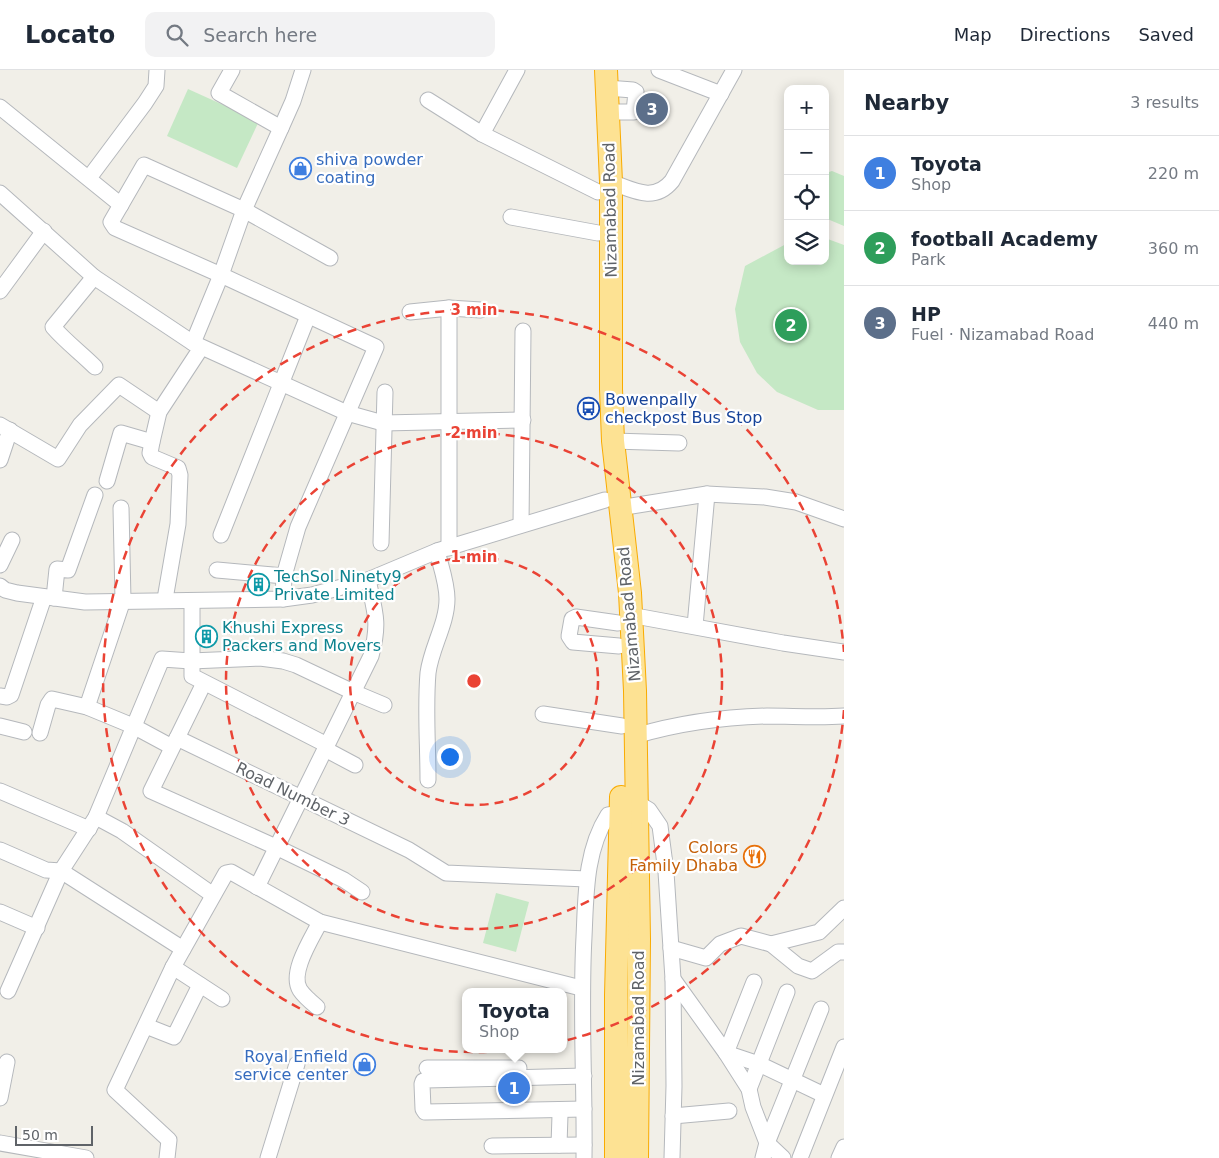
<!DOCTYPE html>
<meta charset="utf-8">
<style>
:root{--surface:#fff;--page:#f2f2f3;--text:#1f2937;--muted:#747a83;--line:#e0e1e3;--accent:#b45309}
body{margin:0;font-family:"DejaVu Sans",sans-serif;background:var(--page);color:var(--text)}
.controls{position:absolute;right:15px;top:15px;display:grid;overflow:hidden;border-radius:10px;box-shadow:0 2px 12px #0003}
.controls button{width:45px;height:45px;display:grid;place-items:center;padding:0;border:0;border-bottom:1px solid var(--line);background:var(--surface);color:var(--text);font:25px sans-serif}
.scale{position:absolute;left:15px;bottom:12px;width:78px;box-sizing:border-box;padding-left:5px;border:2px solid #5f6368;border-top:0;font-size:14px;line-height:18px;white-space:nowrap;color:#5f6368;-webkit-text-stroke:4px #fff;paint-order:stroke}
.you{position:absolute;left:449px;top:686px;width:18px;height:18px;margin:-12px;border:4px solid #fff;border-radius:50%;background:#1a73e8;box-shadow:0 0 0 8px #1a73e833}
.badge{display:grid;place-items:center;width:32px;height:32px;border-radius:50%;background:var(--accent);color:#fff;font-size:16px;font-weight:700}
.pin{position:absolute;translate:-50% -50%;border:2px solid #fff;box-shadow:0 1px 5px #0006}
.popup{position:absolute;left:462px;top:918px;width:105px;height:65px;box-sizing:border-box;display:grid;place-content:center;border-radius:10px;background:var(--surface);filter:drop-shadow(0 1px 4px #0005);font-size:16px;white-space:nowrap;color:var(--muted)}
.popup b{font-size:19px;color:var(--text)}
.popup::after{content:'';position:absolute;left:50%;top:100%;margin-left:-10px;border:10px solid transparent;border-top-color:var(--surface)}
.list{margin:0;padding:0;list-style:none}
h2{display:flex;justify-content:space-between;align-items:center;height:65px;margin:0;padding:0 20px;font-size:21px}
h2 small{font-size:16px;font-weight:400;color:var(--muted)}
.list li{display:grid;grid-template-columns:32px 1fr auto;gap:15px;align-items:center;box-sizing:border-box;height:75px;padding:0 20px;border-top:1px solid var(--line)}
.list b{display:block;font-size:19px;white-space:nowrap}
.list p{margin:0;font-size:16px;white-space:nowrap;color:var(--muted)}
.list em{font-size:16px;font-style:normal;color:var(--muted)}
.icon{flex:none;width:28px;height:28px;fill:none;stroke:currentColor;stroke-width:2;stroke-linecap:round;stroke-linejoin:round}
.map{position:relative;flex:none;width:844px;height:1088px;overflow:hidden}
header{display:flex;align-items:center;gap:30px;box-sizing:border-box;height:70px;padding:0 25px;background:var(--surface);border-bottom:1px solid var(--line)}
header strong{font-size:24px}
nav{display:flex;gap:28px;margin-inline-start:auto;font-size:18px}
.search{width:350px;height:45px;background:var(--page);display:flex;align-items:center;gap:12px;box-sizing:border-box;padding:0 18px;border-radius:10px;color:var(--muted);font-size:19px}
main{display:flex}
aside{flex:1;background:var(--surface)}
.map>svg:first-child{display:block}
.green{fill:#c5e8c5}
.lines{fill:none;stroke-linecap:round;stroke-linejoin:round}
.minor-casing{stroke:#b5b8bc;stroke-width:17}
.highway-casing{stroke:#f9ab00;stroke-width:24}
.minor{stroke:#fff;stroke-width:15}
.highway{stroke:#fde293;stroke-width:22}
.ring{fill:none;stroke:#ea4335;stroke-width:2.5;stroke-dasharray:9 6}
.labels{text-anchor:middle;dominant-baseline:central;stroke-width:4.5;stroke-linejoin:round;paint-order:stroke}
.shop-label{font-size:16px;fill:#366cbe;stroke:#fff;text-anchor:start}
.street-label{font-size:16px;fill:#5f6368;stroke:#fff}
.transit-label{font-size:16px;fill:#164399;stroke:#fff;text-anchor:start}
.culture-label{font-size:16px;fill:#0d838f;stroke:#fff;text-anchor:start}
.food-label{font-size:16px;fill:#c56008;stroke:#fff;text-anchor:end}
.centre{fill:#ea4335;stroke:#fff;stroke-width:2.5}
.ring-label{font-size:15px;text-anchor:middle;font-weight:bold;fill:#ea4335;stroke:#fff;stroke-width:4.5;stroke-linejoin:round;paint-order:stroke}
</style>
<header>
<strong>Locato</strong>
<div class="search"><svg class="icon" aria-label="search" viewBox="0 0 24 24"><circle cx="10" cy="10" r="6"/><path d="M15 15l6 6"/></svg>Search here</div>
<nav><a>Map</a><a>Directions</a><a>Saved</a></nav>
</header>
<main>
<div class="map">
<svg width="844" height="1088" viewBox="0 0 844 1088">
<rect width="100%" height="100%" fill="#f1efe8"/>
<g class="green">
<path d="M188 19 259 51 237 98 167 66Z"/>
<path d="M832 101 844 106V156L825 148V106L826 103Z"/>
<path d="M825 168 844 175V340H818L777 322 757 303 740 272 735 239 745 196 788 173V191H825Z"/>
<path d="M496 823 529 832 516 882 483 873Z"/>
</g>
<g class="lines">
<defs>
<g id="minor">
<path d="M659 0 721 24"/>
<path d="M607 18 633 20 636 22 634 42H608"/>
<path d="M428 30 482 64 598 122"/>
<path d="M0 37 121 135"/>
<path d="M281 58 293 31 303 0"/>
<path d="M482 64 517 0"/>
<path d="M89 108 145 33 156 16 157 0"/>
<path d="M611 112C633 120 654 133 672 111L734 0"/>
<path d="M0 123 94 207 193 273 347 343 383 353 523 350"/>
<path d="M511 147 598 163"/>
<path d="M94 207 53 257C66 272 81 283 95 297"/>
<path d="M0 221 44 161"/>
<path d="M449 238V478"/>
<path d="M410 242 449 238 481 240"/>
<path d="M193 273 221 205 244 140 281 58 219 23 232 0"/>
<path d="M0 355 58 389 80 355 119 315 159 342"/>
<path d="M613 371 679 373"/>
<path d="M0 390 10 360"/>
<path d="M107 411 121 363 152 372"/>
<path d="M619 438 707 424 765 427 796 432 844 449"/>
<path d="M521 455 523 261"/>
<path d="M221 465 308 246"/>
<path d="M381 473 385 322"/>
<path d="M0 495 12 470"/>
<path d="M217 500 284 506"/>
<path d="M0 516 5 520 17 523 85 532 283 529 312 525 368 510 437 481 605 430"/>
<path d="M54 528 57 499 68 500 95 425"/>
<path d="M165 529 178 454 180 405 178 398 152 387 150 383 152 372 159 342 201 278"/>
<path d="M283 529 284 506 298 457 376 277 221 205 115 158 111 152 144 95 244 140 330 188"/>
<path d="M192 531V606L327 675"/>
<path d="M630 545 783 573 844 582"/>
<path d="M618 553 576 547 572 549 569 566 573 572 619 576"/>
<path d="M695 556 707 424"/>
<path d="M204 613 151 721 276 777 344 810 362 822"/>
<path d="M0 626 7 627 11 625 44 527"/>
<path d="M87 637 123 530 121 438"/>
<path d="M543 644 622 656"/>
<path d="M0 656 24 662"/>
<path d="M40 663 48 635 52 629 87 637 133 656 172 677"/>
<path d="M635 666C679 653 722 647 767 646 793 646 818 648 844 646"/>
<path d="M177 668 409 780 446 803 587 809"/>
<path d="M325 679 355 695"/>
<path d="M428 710C428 674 425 638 428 603 431 578 447 554 447 529 447 513 441 497 437 481"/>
<path d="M0 721 89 759"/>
<path d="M636 732 649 740 660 756 666 802 673 909 674 1016 672 1088"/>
<path d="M96 747 122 761 213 825"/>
<path d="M0 780 46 800 61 801 183 879"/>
<path d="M257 817 371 586C380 553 375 542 368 510"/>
<path d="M0 842 37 858"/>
<path d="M771 874 819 862 844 838"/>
<path d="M671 878 706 888 720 874 741 866 771 874 798 896 812 901 838 882H844"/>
<path d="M173 897 222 929"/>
<path d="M673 909 726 983 749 1019 753 1037 767 1073 783 1088"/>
<path d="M754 912 726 983 759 994 824 1025"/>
<path d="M8 921 61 801 96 747 162 589 191 591 260 588 283 591 296 595 353 622 384 635"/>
<path d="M317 937C311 932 304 926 300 920 289 903 312 868 320 852"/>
<path d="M146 956 174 967 200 915"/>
<path d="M427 998H519"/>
<path d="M584 1006 426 1010 423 1011 422 1014 423 1039 425 1042 584 1039"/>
<path d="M749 1019 787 922"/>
<path d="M0 1028 7 992"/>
<path d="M673 1046 729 1041"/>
<path d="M0 1073 86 1088"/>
<path d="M559 1075 560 1045"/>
<path d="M492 1076 584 1075"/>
<path d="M167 1088 169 1070 115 1020 173 897 226 803 231 802 320 852 581 918"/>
<path d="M268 1088 297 994"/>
<path d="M584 1088C585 1014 580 941 584 867 586 825 585 781 608 745L621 743"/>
<path d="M763 1088 767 1073 821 939"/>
<path d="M800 1088 844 977"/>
<path d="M839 1088 844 1077"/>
</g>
<g id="highway">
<path d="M606 0 611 112V319L613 371 630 523 635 621 639 869 637 1088"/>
<path d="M616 1088V925L621 727"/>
</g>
</defs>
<use href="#minor" class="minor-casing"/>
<use href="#highway" class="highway-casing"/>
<use href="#minor" class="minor"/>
<use href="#highway" class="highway"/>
</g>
<g class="ring">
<circle cx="474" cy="611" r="124"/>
<circle cx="474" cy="611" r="248"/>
<path d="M844 640A371 371 0 1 1 844 582"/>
</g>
<defs>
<symbol id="shop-ring" viewBox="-11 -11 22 22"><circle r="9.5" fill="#fff" stroke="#3f7fe0" stroke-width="1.5"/><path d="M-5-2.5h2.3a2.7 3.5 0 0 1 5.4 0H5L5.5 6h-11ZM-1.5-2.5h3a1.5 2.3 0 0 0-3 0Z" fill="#3f7fe0"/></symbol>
<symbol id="bus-ring" viewBox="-11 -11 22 22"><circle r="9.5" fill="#fff" stroke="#1a4fb4" stroke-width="1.5"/><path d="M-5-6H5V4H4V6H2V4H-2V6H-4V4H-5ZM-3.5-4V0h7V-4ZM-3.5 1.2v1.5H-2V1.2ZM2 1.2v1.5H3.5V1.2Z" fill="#1a4fb4"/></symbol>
<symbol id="building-ring" viewBox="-11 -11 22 22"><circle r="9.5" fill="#fff" stroke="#0f9aa8" stroke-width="1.5"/><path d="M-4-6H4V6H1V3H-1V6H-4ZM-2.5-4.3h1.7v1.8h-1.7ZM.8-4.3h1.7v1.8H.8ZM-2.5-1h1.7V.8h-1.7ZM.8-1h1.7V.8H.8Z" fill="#0f9aa8"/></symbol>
<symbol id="restaurant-ring" viewBox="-11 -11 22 22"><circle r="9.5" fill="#fff" stroke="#e8710a" stroke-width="1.5"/><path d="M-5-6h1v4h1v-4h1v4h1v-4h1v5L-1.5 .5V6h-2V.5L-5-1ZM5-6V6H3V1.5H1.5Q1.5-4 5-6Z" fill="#e8710a"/></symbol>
</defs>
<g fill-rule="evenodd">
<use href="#shop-ring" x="288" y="86" width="25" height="25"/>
<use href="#bus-ring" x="576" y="326" width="25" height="25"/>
<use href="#building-ring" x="246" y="502" width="25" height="25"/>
<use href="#building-ring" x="194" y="554" width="25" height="25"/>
<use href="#restaurant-ring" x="742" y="774" width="25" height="25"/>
<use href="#shop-ring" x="352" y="982" width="25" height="25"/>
</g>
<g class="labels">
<g class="shop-label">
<text x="316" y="89">shiva powder<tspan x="316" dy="18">coating</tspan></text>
<text x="348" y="986" text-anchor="end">Royal Enfield<tspan x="348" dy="18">service center</tspan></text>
</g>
<g class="street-label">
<text transform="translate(610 140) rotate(-91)">Nizamabad Road</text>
<text transform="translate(629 544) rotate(-95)">Nizamabad Road</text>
<text transform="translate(293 724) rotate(26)">Road Number 3</text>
<text transform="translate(638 948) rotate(-90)">Nizamabad Road</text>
</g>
<g class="transit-label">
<text x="605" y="329">Bowenpally<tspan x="605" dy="18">checkpost Bus Stop</tspan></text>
</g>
<g class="culture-label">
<text x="274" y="506">TechSol Ninety9<tspan x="274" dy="18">Private Limited</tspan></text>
<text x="222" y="557">Khushi Express<tspan x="222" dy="18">Packers and Movers</tspan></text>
</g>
<g class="food-label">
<text x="738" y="777">Colors<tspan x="738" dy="18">Family Dhaba</tspan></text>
</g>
</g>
<circle cx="474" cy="611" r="8" class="centre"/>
<g class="ring-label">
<text x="474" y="245">3 min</text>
<text x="474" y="368">2 min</text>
<text x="474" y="492">1 min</text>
</g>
</svg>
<div class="controls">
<button>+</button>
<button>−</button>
<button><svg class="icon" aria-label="locate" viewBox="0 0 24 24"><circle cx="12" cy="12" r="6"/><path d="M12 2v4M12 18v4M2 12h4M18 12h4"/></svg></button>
<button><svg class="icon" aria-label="layers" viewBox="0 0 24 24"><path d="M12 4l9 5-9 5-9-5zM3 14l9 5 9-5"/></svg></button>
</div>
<div class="scale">50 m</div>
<div class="you"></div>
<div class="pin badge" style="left:514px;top:1018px;background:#3f7fe0">1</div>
<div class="popup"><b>Toyota</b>Shop</div>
<div class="pin badge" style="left:791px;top:255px;background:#2e9e5b">2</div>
<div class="pin badge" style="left:652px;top:39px;background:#5c6f8a">3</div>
</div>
<aside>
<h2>Nearby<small>3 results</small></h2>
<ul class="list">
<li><span class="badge" style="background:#3f7fe0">1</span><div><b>Toyota</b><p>Shop</p></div><em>220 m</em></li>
<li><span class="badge" style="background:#2e9e5b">2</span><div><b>football Academy</b><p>Park</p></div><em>360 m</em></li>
<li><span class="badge" style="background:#5c6f8a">3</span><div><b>HP</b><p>Fuel · Nizamabad Road</p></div><em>440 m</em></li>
</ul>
</aside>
</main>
